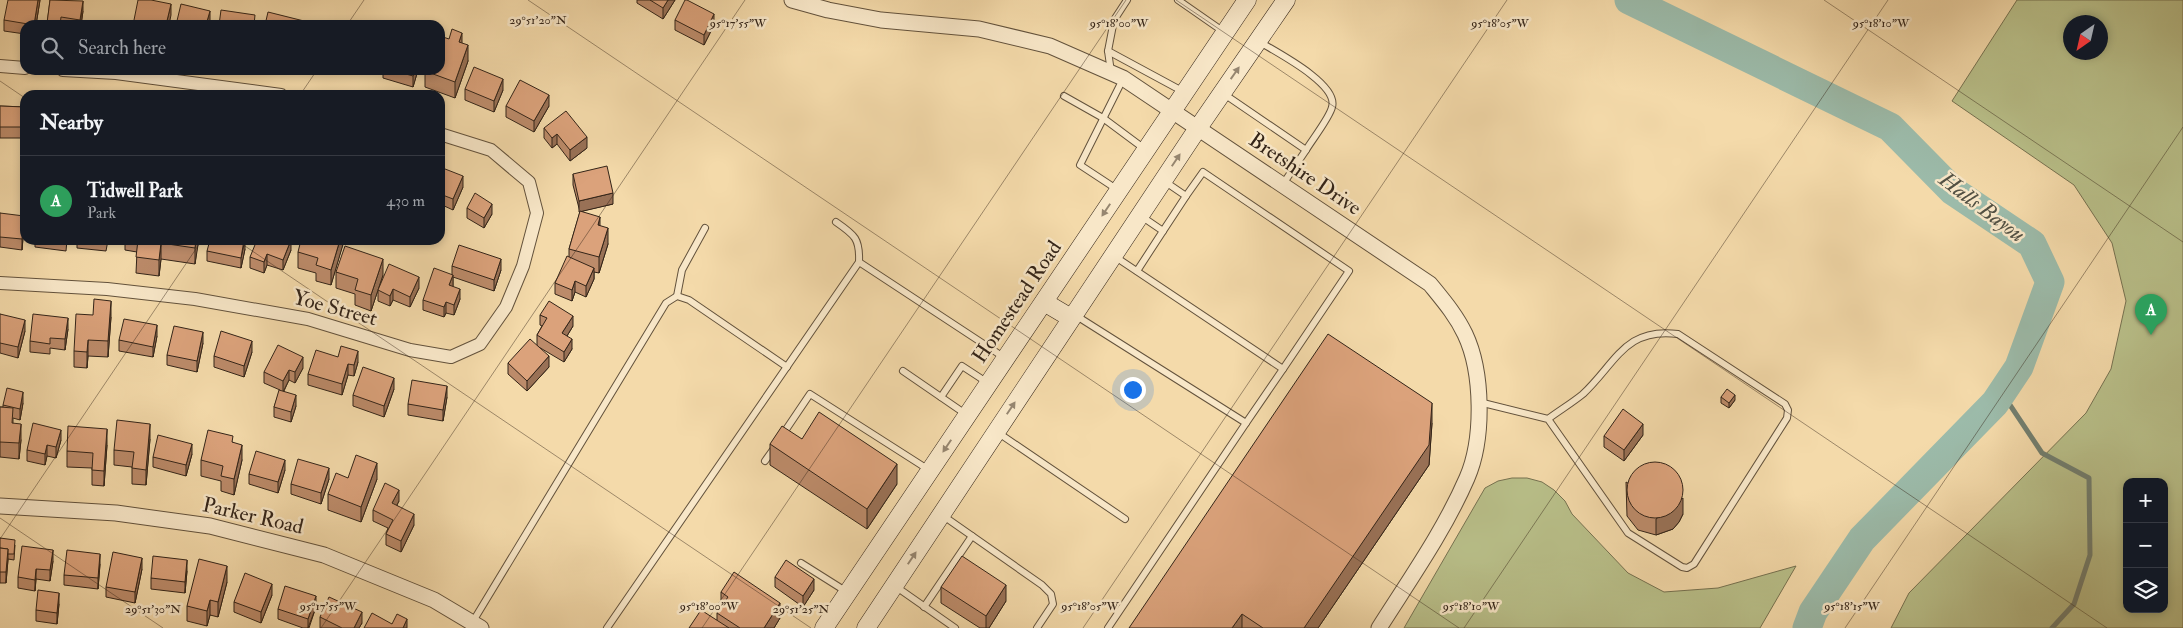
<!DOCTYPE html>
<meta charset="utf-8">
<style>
:root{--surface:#171b24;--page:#20242c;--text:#f1f3f6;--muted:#9ea1a6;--line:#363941;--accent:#c59692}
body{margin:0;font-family:"IM FELL Double Pica",serif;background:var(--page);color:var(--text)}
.controls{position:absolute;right:15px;bottom:15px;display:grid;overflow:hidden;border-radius:10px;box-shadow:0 2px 8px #0003}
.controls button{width:45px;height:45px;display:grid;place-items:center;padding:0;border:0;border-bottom:1px solid var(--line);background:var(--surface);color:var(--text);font:25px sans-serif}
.compass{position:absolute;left:2063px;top:15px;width:45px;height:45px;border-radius:50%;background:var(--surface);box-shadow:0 2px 8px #0003;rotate:214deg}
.you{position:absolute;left:1132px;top:389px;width:18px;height:18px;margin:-12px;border:4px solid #fff;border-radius:50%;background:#1a73e8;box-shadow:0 0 0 8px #1a73e833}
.badge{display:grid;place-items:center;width:32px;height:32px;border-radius:50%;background:var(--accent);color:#fff;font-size:16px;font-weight:700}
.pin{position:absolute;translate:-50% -41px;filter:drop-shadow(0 1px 2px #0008)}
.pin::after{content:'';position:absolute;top:26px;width:18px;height:15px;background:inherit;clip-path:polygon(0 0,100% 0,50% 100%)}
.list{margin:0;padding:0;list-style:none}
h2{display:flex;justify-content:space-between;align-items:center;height:65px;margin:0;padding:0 20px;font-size:21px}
h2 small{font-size:16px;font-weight:400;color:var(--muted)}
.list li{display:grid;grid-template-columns:32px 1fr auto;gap:15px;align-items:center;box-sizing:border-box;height:90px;padding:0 20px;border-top:1px solid var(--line)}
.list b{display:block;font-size:19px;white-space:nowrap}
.list p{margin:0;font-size:16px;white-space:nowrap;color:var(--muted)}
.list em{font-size:16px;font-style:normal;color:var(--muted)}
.icon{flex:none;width:28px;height:28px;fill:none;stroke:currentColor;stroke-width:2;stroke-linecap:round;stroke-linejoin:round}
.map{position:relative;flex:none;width:2183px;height:628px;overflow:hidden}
.search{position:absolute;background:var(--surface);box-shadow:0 2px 8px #0003;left:20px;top:20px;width:425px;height:55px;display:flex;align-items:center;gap:12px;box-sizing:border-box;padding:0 18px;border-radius:15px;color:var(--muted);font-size:19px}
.panel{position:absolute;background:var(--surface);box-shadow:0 2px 8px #0003;left:20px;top:90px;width:425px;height:155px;border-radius:15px}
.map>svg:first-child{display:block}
.green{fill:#b9c08a;stroke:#767251;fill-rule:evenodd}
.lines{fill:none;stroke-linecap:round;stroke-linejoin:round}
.stream{stroke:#727f70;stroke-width:5}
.river{stroke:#9cbbaa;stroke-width:29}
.service-casing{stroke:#63523c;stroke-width:8}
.minor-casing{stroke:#63523c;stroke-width:14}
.tertiary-casing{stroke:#63523c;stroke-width:17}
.secondary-casing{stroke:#332418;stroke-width:19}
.service{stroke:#f8e7c8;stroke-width:6}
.minor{stroke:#f8e7c8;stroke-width:12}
.tertiary{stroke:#f8e7c8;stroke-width:15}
.secondary{stroke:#f8e7c8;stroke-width:18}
.wall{fill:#bc8b6a;stroke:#332418}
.shaded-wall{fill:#997156;stroke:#332418}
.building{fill:#dba27b;stroke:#332418}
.oneway{fill:#968670}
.ticks{fill:none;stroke:#332418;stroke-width:1;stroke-opacity:0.45}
.labels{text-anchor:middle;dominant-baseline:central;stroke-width:5;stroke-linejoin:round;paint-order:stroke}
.street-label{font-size:21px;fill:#332418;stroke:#f8e7c8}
.water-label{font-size:22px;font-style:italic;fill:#525144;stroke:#f8e7c8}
.ticks-label{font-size:12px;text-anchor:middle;fill:#332418;stroke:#f8e7c8;stroke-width:5;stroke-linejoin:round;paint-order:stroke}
</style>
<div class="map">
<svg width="2183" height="628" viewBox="0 0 2183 628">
<rect width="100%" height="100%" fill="#f4daaa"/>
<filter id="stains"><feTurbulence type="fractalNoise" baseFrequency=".004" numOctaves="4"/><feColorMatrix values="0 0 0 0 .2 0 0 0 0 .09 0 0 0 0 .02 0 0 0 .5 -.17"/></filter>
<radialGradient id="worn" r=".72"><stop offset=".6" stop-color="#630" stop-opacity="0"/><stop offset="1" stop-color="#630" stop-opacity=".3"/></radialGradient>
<g class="green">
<path d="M2017 0H2183V628H1891L1909 593 2086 413 2111 369 2126 301 2112 243 2074 185 1952 101ZM2070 22H2100V52H2070ZM2127 482H2164V609H2127Z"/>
<path d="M1512 478H1527L1542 482 1554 490 1565 501 1572 514 1628 573 1664 592 1718 588 1796 566 1760 628H1404L1485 488 1498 481Z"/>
</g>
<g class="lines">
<path class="stream" d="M2002 393 2042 453 2089 478 2090 555 2074 604 2052 628"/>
<path class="river" d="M1629 0 1890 127 1953 191 2032 244 2050 282 2019 367 1995 403 1862 539 1813 612 1807 628"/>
<defs>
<g id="service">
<path d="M1178 0 1224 32"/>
<path d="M1258 41C1276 52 1339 84 1332 107 1330 117 1312 140 1306 150"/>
<path d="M1108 51 1184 92"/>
<path d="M1111 72 1108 51 1114 20 1127 0"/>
<path d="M1224 94 1306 150 1283 184"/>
<path d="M1064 96 1103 118 1146 150"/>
<path d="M1118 190 1080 165 1123 79"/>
<path d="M1186 196 1203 172 1349 271 1283 369"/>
<path d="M836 222C855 235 860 239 859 262"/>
<path d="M1163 231 1186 196 1164 181"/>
<path d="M1114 256 1283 369 1246 423"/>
<path d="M1137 271 1163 231 1141 216"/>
<path d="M677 296 682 270 705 228"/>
<path d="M1075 315 1246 423 1108 628"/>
<path d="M903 371 967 415"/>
<path d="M941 397 962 366 988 383"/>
<path d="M1479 402 1548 419C1560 410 1572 403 1583 394 1616 363 1625 327 1678 334L1785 404 1788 410 1787 418 1694 564 1687 568 1682 567 1628 533 1548 419"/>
<path d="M997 432 1125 519"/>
<path d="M783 434 810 394 929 470"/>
<path d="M765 461 775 447"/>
<path d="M942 515 1042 585 1051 594 1053 604 1037 628"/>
<path d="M801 563 847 592"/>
<path d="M895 586 955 628"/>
<path d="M924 607 972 536"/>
<path d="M472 623 666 303 677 296 689 300 787 367"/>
<path d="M607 628 859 262 1005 358"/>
</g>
<g id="minor">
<path d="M0 66 25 68"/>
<path d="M63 70 116 73 281 95"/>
<path d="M0 283 107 289 195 299 308 319 410 350 451 357 480 344 506 307 523 266 537 213 529 182 491 150 440 134"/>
</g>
<g id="tertiary">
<path d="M792 0 828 10 881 20 979 29 1050 46 1123 78 1430 284C1443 300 1456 315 1465 334 1483 372 1484 439 1467 478 1444 531 1410 579 1379 628"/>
<path d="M0 506 116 513 210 526 324 555 434 600 481 628"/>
</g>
<g id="secondary">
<path d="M1044 302 1071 318"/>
<path d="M824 628 1247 0"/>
<path d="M866 628 1198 128 1286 0"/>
</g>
</defs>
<use href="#service" class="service-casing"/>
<use href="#minor" class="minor-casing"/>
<use href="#tertiary" class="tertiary-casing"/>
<use href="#secondary" class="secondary-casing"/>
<use href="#service" class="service"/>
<use href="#minor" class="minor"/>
<use href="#tertiary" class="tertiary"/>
<use href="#secondary" class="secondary"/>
</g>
<g class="wall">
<path d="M40 0 36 25H25V34L4 31V20Z"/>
<path d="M50 0 83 11 81 25H47Z"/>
<path d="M637 0H675L663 19 637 3Z"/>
<path d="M675 20 714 25 704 45 675 30Z"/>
<path d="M449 39 462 43 468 61 455 98 425 87V71Z"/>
<path d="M281 70H296L295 74Z"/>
<path d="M383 70H418L413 87 383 78Z"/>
<path d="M465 89 503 90 494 112 465 100Z"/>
<path d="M0 106 25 107V145H21V138H0Z"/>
<path d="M506 106H549L534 132 506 117Z"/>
<path d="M544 128 587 148 570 161 557 144 552 148 544 138Z"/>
<path d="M440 167 463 187 453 210 440 204Z"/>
<path d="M573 174 613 204 582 211 600 226 608 244 599 273 594 272V279L586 297 575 292 572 301 555 294V283L569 257V249L580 212 573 185Z"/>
<path d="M467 208 492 214 484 228 467 218Z"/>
<path d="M0 213 24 226 22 250 0 247Z"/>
<path d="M35 240H67L66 251 35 247Z"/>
<path d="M77 240H108L106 251 77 248Z"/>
<path d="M125 240H198L195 264 161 259 159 276 136 273 137 252 125 250Z"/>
<path d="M344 240 331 285 316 281V273L298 268V252Z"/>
<path d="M245 249 241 268 207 261V251Z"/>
<path d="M291 250 283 270 267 265 264 273 250 268V257Z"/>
<path d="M452 266 501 270 494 291 453 277V286L460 299 454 315 446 313 444 317 423 310V300L452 275Z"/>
<path d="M336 272 383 275 371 311 355 305V294L336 288Z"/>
<path d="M419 288 410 307 393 300 390 306 378 301V290Z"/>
<path d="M0 314 25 331 18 358 0 353Z"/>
<path d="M540 315 573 326 567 336 572 349 564 362 537 346 549 367 527 391 508 374V363L537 346V335L542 326 540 325Z"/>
<path d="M111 317 108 357 88 356 87 368 74 367V351Z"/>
<path d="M68 329 65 350 50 348V354L30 352V341Z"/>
<path d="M157 336 153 357 119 351V340Z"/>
<path d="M203 343 197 372 167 365V355Z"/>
<path d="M252 352 244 377 214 367V356Z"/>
<path d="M338 357 358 362 354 376 348 375 342 395 308 385V374Z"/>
<path d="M303 368 295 383 289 380 284 391 296 406 291 422 274 417V407L280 390 264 383V372Z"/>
<path d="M394 389 384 417 353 406V395Z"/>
<path d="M447 397 443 421 408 415V404Z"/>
<path d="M1721 397 1735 400 1729 408 1721 403Z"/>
<path d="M23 403 20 420 13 418V423L21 440 19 459 0 457V407H3V405Z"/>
<path d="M1432 423 1429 465 1318 628H1129Z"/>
<path d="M1643 435 1624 461 1604 447V436Z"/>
<path d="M150 439 146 485 132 484V467L114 465V450Z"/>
<path d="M802 439 897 484 867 529 770 465V444Z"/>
<path d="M61 440 56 458 47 456 45 465 27 461V450Z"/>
<path d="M233 442 242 460 234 495 221 491V481L201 476V460Z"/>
<path d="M107 445 104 486 92 485V468L67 467V451Z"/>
<path d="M192 454 186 476 153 467V457Z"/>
<path d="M285 470 278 493 249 484V474Z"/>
<path d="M348 478 377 479 361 522 328 510V494Z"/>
<path d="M329 479 321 504 291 494V484Z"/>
<path d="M1626 482 1683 514 1679 522 1673 529 1656 535 1638 530 1627 516Z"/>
<path d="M399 501 397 505 414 525 401 552 386 545V534L388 528 373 521V510Z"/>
<path d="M0 538 15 545 14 560 8 559 6 583H0Z"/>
<path d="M53 561 50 581 36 579 35 591 18 588V577Z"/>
<path d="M100 564 98 589 64 585V575Z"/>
<path d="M142 569 135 603 106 597V587Z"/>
<path d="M187 571 185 593 151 589V578Z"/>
<path d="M775 577 814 590 803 607 775 587Z"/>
<path d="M227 582 218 617 210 615 207 626 187 621V606Z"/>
<path d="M941 587 1006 601 989 628H980L941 603Z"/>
<path d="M721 592 780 618 774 628H689L717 620V613L721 607Z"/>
<path d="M272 595 261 623 234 612V602Z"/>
<path d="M59 604 57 624 36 621V610Z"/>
<path d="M316 607 309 628H303L278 619V609Z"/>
<path d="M320 617 362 623 359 628H320Z"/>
</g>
<g class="shaded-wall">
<path d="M38 0H40L36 25H34Z"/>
<path d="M668 0H675L663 19V8Z"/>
<path d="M83 1V11L81 25H80Z"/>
<path d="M171 4V15L169 25H166Z"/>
<path d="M210 11V21L209 25H206Z"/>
<path d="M714 14V25L704 45V35Z"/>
<path d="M462 33V49L459 42Z"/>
<path d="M468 45V61L455 98V82Z"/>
<path d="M415 70H418L413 87V76Z"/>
<path d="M503 79V90L494 112V101Z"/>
<path d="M549 95V106L534 132V121Z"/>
<path d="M557 134V144L552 148V138Z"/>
<path d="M587 137V148L570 161V150Z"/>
<path d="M463 176V187L453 210V199Z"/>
<path d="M613 193V204L579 212V201Z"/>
<path d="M492 204V214L484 228V218Z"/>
<path d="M24 216V226L22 250V239Z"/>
<path d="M600 217V232L598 225Z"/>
<path d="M608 228V244L599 273V257Z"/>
<path d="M196 240H198V245L195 264V248Z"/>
<path d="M245 240V249L241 268V258Z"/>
<path d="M291 240V250L283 270V260Z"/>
<path d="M340 240H344V241L331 285V270Z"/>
<path d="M161 243V259L159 276V260Z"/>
<path d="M267 254V265L264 273V262Z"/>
<path d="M383 259V275L371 311V295Z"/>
<path d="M501 259V270L494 291V280Z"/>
<path d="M594 268V279L586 297V286Z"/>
<path d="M453 275V286L449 296V285Z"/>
<path d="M419 277V288L410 307V297Z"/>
<path d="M575 281V292L572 301V290Z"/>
<path d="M393 289V300L390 306V296Z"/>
<path d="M460 289V299L454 315V305Z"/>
<path d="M111 301V317L108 357V341Z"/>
<path d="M446 302V313L444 317V307Z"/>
<path d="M573 316V326L562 344V333Z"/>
<path d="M68 318V329L65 350V339Z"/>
<path d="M25 320V331L18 358V347Z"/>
<path d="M157 325V336L153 357V347Z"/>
<path d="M203 332V343L197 372V361Z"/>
<path d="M572 339V349L564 362V352Z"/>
<path d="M88 340V356L87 368V352Z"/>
<path d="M252 341V352L244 377V366Z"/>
<path d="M358 351V362L354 376V365Z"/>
<path d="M549 356V367L527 391V381Z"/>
<path d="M303 357V368L295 383V372Z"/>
<path d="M348 364V375L342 395V384Z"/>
<path d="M289 370V380L283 392V381Z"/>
<path d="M394 378V389L384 417V406Z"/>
<path d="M447 386V397L443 421V410Z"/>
<path d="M23 392V403L20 420V409Z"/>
<path d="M296 395V406L291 422V412Z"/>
<path d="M1735 395V400L1729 408V403Z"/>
<path d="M1432 403V423L1429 465 1318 628H1304Z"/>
<path d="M21 424V440L19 459V443Z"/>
<path d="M150 424V439L146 485V470Z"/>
<path d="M1643 424V435L1624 461V450Z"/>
<path d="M107 429V445L104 486V471Z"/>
<path d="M61 430V440L56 458V447Z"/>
<path d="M192 444V454L186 476V465Z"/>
<path d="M47 445V456L45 465V454Z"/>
<path d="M242 445V460L234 495V479Z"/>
<path d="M285 460V470L278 493V482Z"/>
<path d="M377 463V479L361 522V507Z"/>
<path d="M897 464V484L867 529V509Z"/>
<path d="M329 468V479L321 504V493Z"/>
<path d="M399 490V501L392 514V503Z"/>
<path d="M1683 498V514L1679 522 1673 529 1656 535V519Z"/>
<path d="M414 514V525L401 552V541Z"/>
<path d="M8 549V560L6 583V572Z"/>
<path d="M53 550V561L50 581V570Z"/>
<path d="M100 554V564L98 589V578Z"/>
<path d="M142 558V569L135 603V592Z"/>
<path d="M187 560V571L185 593V582Z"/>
<path d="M227 566V582L218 617V602Z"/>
<path d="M36 569V579L35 591V580Z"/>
<path d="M814 579V590L803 607V596Z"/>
<path d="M272 584V595L261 623V612Z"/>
<path d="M1006 585V601L989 628H986V616Z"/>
<path d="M59 593V604L57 624V613Z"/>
<path d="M316 596V607L308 628V619Z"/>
<path d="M210 600V615L207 626V611Z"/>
<path d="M780 603V618L774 628H764Z"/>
<path d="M362 612V623L359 628H354Z"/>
<path d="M1242 614V628H1232Z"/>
<path d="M407 619V628H403Z"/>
</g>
<g class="building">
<path d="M8 0H38L34 25 4 20Z"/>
<path d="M50 0 83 1 80 20 61 17 60 25 47 23Z"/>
<path d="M138 0H151L171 4 166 25H133Z"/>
<path d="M650 0H668L663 8Z"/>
<path d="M685 0H687L714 14 704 35 675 20Z"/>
<path d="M181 4 210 11 206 25H176Z"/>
<path d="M221 10 255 15 254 25H219Z"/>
<path d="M268 12 304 21 303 25H265Z"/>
<path d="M452 29 462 33 459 42 468 45 455 82 425 71V70H440V36L449 39Z"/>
<path d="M474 67 503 79 494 101 465 89Z"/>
<path d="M392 70H415L413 76Z"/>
<path d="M520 80 549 95 534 121 506 106Z"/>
<path d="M0 106 25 107V135L21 134V127H0Z"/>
<path d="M566 111 587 137 570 150 557 134 552 138 544 128Z"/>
<path d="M607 166 613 193 579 201 573 174Z"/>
<path d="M440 167 463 176 453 199 440 194Z"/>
<path d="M475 193 492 204 484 218 467 208Z"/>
<path d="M580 211 600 217 598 225 608 228 599 257 569 249Z"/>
<path d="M0 213 24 216 22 239 0 237Z"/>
<path d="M138 240H196L195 248 161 243 159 260 136 257Z"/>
<path d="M210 240H244L241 258 207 251Z"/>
<path d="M257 240H291L283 260 267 254 264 262 250 257Z"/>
<path d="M301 240H340L331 270 316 265 318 258 298 252Z"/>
<path d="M459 245 501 259 494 280 452 266Z"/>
<path d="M345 246 383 259 371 295 355 290 358 279 336 272Z"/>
<path d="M567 256 594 268 586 286 575 281 572 290 555 283Z"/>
<path d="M389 264 419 277 410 297 393 289 390 296 378 290Z"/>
<path d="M434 268 453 275 449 285 460 289 454 305 446 302 444 307 423 300Z"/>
<path d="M94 299 111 301 108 341 88 340 87 352 74 351 76 314 93 315Z"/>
<path d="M549 301 573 316 562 333 572 339 564 352 537 335 547 318 540 315Z"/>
<path d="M0 314 25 320 18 347 0 343Z"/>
<path d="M33 314 68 318 65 339 50 338V344L30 341Z"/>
<path d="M124 319 157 325 153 347 119 340Z"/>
<path d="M174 326 203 332 197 361 167 355Z"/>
<path d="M221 331 252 341 244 366 214 356Z"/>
<path d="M1328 334 1432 403 1429 445 1304 628H1263L1242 614 1232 628H1129Z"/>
<path d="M530 339 549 356 527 381 508 363Z"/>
<path d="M278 345 303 357 295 372 289 370 283 381 264 372Z"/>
<path d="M341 346 358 351 354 365 348 364 342 384 308 374 316 350 338 357Z"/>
<path d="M363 367 394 378 384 406 353 395Z"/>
<path d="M412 380 447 386 443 410 408 404Z"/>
<path d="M7 388 23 392 20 409 3 405Z"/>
<path d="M1727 389 1735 395 1729 403 1721 397Z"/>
<path d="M279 390 296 395 291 412 274 407Z"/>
<path d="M0 407 13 408 12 423 21 424 19 443 0 442Z"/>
<path d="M1623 409 1643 424 1624 450 1604 436Z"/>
<path d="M819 412 897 464 867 509 770 444 782 426 802 439Z"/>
<path d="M117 420 150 424 146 470 132 468 134 452 114 450Z"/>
<path d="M33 423 61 430 56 447 47 445 45 454 27 450Z"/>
<path d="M68 426 107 429 104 471 92 470 93 453 67 451Z"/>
<path d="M208 430 233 436 232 442 242 445 234 479 221 476 223 466 201 460Z"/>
<path d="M158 435 192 444 186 465 153 457Z"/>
<path d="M256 451 285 460 278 482 249 474Z"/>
<path d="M356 455 377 463 361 507 328 494 336 473 348 478Z"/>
<path d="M298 459 329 468 321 493 291 484Z"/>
<circle cx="1655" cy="490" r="28"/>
<path d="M385 483 399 490 392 503 414 514 401 541 386 534 393 520 373 510Z"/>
<path d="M0 538 15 540 14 554H8V549L0 548Z"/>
<path d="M22 546 53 550 50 570 36 569 35 580 18 577Z"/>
<path d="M0 548 8 549 6 572H0Z"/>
<path d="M67 550 100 554 98 578 64 575Z"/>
<path d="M113 552 142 558 135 592 106 587Z"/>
<path d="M153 556 187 560 185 582 151 578Z"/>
<path d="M962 556 1006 585 986 616 941 587Z"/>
<path d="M199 559 227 566 218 602 210 600 207 611 187 606Z"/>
<path d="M786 560 814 579 803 596 775 577Z"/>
<path d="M734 572 780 603 764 628H740L717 613 728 597 721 592Z"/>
<path d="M245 573 272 584 261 612 234 602Z"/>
<path d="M285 586 316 596 308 619 278 609Z"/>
<path d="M38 590 59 593 57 613 36 610Z"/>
<path d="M329 597 362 612 354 628H342L320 617Z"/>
<path d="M701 610 729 628H689Z"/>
<path d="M372 613 392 624 397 614 407 619 403 628H364Z"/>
</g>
<defs><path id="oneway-solid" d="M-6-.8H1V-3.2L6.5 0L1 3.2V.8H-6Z" transform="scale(1.25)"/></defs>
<g class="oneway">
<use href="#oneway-solid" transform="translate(1235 73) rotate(-55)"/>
<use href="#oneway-solid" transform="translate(1176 160) rotate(-56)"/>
<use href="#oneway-solid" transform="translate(1106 210) rotate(124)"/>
<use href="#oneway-solid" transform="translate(1011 408) rotate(-56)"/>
<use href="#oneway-solid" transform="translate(947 446) rotate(124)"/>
<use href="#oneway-solid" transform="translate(912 558) rotate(-56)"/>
</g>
<path class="ticks" d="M528 0 1459 628M1176 0 2107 628M1824 0 2183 242M347 25 364 0M0 81 25 98M300 95 317 70M236 240 811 628M0 518 163 628M0 539 202 240M321 628 745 0M702 628 1126 0M1083 628 1507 0M1464 628 1888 0M1845 628 2183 127"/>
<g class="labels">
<g class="street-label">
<text transform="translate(1305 174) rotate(34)">Bretshire Drive</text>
<text transform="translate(1017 302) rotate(-56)">Homestead Road</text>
<text transform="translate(335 308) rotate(15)">Yoe Street</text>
<text transform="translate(253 516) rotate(13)">Parker Road</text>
</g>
<g class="water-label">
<text transform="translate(1982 207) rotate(37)">Halls Bayou</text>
</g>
</g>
<g class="ticks-label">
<text x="538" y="24">29°51'20"N</text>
<text x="738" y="27">95°17'55"W</text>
<text x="1119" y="27">95°18'00"W</text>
<text x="1500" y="27">95°18'05"W</text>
<text x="1881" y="27">95°18'10"W</text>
<text x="328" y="610">95°17'55"W</text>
<text x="709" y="610">95°18'00"W</text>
<text x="1090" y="610">95°18'05"W</text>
<text x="1471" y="610">95°18'10"W</text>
<text x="1852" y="610">95°18'15"W</text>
<text x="153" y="613">29°51'30"N</text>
<text x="801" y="613">29°51'25"N</text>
</g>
<rect width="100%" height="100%" filter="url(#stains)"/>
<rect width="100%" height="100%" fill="url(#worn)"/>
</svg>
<div class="controls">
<button>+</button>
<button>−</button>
<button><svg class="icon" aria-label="layers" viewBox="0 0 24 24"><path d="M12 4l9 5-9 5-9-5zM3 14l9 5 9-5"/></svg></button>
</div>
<svg class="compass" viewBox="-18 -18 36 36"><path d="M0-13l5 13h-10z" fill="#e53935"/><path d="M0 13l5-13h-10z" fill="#9ea1a6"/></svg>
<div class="you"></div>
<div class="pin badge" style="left:2151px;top:335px;background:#2e9e5b">A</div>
<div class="search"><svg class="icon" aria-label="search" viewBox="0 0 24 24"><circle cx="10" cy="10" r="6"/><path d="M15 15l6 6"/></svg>Search here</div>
<section class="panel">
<h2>Nearby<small></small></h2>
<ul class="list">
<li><span class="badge" style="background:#2e9e5b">A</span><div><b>Tidwell Park</b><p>Park</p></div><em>430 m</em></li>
</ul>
</section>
</div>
